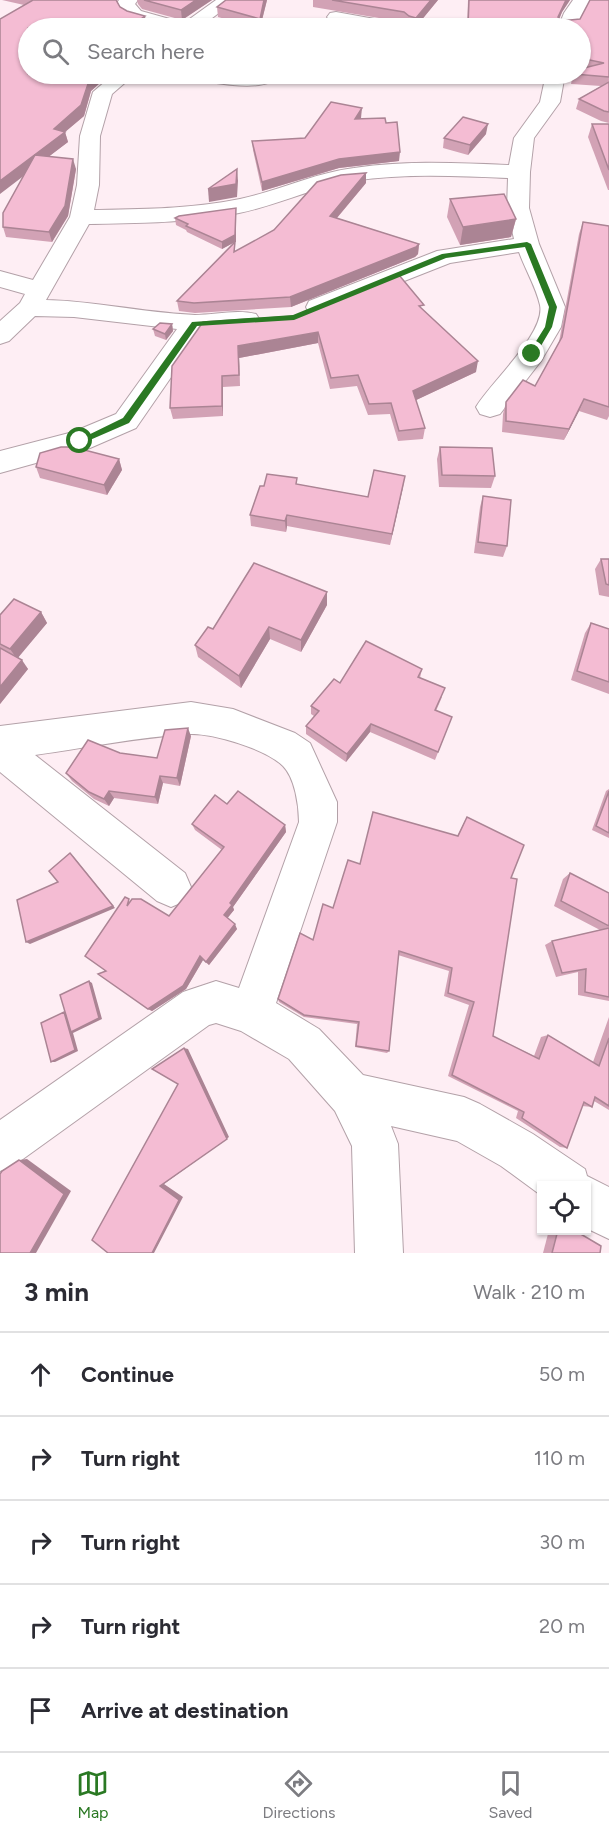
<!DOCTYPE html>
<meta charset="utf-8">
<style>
:root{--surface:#fff;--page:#f7f7f7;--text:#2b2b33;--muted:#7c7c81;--line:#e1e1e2;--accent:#2a7923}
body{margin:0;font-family:Figtree,sans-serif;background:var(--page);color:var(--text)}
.controls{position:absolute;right:18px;bottom:18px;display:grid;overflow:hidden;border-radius:0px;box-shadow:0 2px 4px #0004}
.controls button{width:54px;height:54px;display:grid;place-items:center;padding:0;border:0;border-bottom:2px solid var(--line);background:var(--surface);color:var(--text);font:30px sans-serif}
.stop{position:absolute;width:18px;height:18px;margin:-14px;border:4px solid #2a7923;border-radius:50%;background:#fff}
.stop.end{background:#2a7923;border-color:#fff;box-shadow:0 2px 6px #0008}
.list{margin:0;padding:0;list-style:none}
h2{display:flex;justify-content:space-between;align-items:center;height:78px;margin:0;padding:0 24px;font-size:26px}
h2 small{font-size:20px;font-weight:400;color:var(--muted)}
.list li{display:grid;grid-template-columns:39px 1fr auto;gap:18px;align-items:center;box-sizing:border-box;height:84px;padding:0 24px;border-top:2px solid var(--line)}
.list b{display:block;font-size:22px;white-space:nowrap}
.list em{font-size:20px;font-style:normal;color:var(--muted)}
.icon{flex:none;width:33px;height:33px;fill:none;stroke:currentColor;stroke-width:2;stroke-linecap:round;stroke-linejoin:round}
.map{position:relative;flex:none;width:609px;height:1253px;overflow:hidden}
.search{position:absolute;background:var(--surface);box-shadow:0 2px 4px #0004;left:18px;right:18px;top:18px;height:66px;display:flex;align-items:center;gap:15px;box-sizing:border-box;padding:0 21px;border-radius:33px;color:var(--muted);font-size:22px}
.sheet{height:498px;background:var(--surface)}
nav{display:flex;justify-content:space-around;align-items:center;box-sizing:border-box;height:84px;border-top:2px solid var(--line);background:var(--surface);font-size:16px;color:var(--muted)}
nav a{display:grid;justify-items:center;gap:3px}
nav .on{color:var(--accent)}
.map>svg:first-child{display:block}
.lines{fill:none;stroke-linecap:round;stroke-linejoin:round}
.street-casing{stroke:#b3a1a8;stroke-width:2}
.street{fill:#fff;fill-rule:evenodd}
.wall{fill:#d2a2b5}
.shaded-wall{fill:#ab8494}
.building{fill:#f4bcd3;stroke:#ab8494;stroke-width:1.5}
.route{fill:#2a7923}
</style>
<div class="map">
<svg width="609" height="1253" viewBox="0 0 609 1253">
<rect width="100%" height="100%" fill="#feeef4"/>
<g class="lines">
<defs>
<g id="street">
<path d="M119 0H138L135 4 141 11 184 23 216 0H236L199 28H165L129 19 123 15 117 3Z"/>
<path d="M573 0H591L576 28H558L564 13Z"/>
<path d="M336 12 397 23 403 24 406 28H370L330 21 327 17 330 13Z"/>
<path d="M114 74H135L112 94 100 136 99 185 94 210C142 209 192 209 240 199 278 191 314 173 354 168 405 160 458 163 509 165L514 138 540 102 546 74H565L560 102 534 138 530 172 529 208 539 244 565 307 561 327 541 361 500 414 490 417 480 414 476 407C490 383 546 333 540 305 536 287 525 269 519 252L450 263 318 315 309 313 306 307 309 301 437 251 514 239 507 208 508 178C457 176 404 173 353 181 314 187 278 205 239 213 189 223 139 223 89 224L46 300C96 301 145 313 195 315 215 315 236 309 256 314L260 320 256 326 203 331 136 428 90 448 0 473V451L73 432 116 414 177 329 74 317 35 316 9 341 0 344V321L20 303 25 294 0 287V271L33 280 70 217 77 185 80 136 93 92Z"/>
<path d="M188 74H282C267 94 218 83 198 80L191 78Z"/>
<path d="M191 702 233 709 295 733 310 743 337 802V822L276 1003 319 1029 363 1075 464 1097 480 1104 533 1134 585 1169 587 1176 609 1187V1239L586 1228V1186H542V1196L501 1166 457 1141 391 1126 398 1144 403 1253H355L352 1146 335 1111 289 1059 241 1031 216 1023 209 1025 16 1164 0 1171V1120L183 992 216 981 239 988 299 822C299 806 295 778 283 766 266 749 213 733 189 734 139 737 85 748 35 755L185 873 191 887 185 901 171 907 157 901 0 772V726Z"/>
</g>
</defs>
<use href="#street" class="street-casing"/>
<use href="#street" class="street"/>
</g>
<g class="wall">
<path d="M2 0H117L120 7 127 11 145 16 146 26 143 28H28V74L101 82 91 91 84 116 65 132 68 142 49 156 76 169 68 216 52 242 6 237 3 227 24 176V5Z"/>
<path d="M137 0H212L182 20 142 9 138 4Z"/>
<path d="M226 0H267L260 28H257L218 17 217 7Z"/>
<path d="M313 0H438L415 28 408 26 403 22 313 7Z"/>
<path d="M468 0H570L562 12 559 19 560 21 580 19 609 0V123L601 121 576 109 579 99 601 86 571 84 573 74H580L583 69 580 68V28H467Z"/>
<path d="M361 118V119L386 123 399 161 339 168 262 191 253 150 252 141 305 138Z"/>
<path d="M592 124H609V190H608L588 137Z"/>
<path d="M486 134 468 155 443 148 444 138Z"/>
<path d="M366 183 337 218 419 244 418 254 415 257 291 307 195 313 179 311 177 301 233 243 222 249 187 232 186 230 176 225 175 218 236 208V242H235V252Z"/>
<path d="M450 199 516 219 511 237 460 245 447 217Z"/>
<path d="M583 222 609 226V416L607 420 579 411 564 440 502 432 503 414 506 402 535 386 559 342 579 234Z"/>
<path d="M423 310 476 372 416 400 425 428 423 439 398 441 390 414 368 415 357 386 330 389 318 343 239 358 240 386 223 387V416L173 419 170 408 172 366Z"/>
<path d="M172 324 173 331 166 340 155 336 153 329Z"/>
<path d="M440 447 495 476 491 488 439 487 437 459Z"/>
<path d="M119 459 122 470 107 495 40 478 36 467Z"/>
<path d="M297 484 368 497 403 487 390 545 287 526 286 532 251 526 250 515 264 486Z"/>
<path d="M483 496 507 546 503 557 474 553 480 507Z"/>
<path d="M601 559H609V597L599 595 595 569Z"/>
<path d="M327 592V605L301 652 270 639 241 688 198 657 195 645 213 629Z"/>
<path d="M41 612 47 623 18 657 28 669 0 704V615Z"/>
<path d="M591 623 609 629V694L571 680 585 633Z"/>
<path d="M422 669 420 678 442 697 436 711 452 717 435 760 370 732 346 762 306 734V726L314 716 311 714V706L340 683Z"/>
<path d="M191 736 180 786 163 783 158 804 114 798 109 806 94 799 72 781 66 773 120 753 157 758Z"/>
<path d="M609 789V838L592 830 606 791Z"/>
<path d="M227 804 285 825 286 832 233 907 234 910 227 918 237 929 209 965 203 960 186 989 152 1011 148 1009 106 971 131 901 169 916 222 850 195 830 192 824Z"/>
<path d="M467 817 511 878 493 1036 534 1056 541 1037 548 1035 593 1062 609 1017V1110L594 1101 592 1107 582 1106 567 1148 560 1147 516 1118 518 1111 448 1076 469 1005 444 996 449 971 398 955 389 1051 387 1053 355 1047 357 1024 304 1017 279 1002 278 999 360 864 457 836Z"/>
<path d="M570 873 609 893V1001L578 995V972L556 977 545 945 552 941 600 930 554 906 563 879Z"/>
<path d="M549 1230H574L600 1253H543Z"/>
</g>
<g class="shaded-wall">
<path d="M196 0H212L182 20 181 10Z"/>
<path d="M264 0H267L260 28V19Z"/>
<path d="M431 0H438L415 28 416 18Z"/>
<path d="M566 0H570L562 12 556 27 558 17Z"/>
<path d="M145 16 146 26 143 28H128Z"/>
<path d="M95 22 97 28H86Z"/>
<path d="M97 74H100L101 82 91 91 84 116 65 132 68 142 0 194V181L54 129 89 81Z"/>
<path d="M362 108 361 118 354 128 355 119Z"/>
<path d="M488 124 486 134 468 155 470 145Z"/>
<path d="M400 152 399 161 339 168 262 191V182L339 159Z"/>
<path d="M73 159 76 169 68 216 52 242 49 232Z"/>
<path d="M237 169 238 181 237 197 209 202 208 189Z"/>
<path d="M366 173V183L330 226V216Z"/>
<path d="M236 208V242H235V252H234L235 242 222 249V242Z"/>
<path d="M516 219 511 237 460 245 463 227Z"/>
<path d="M419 244 418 254 415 257 291 307 290 297Z"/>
<path d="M172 324 173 331 166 340 165 334Z"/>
<path d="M318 332V343L239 358 240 386 238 346Z"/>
<path d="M478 361 476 372 412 402 413 391Z"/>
<path d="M222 376 223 387V416L222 406Z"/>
<path d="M584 399 579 411 564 440 569 429Z"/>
<path d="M119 459 122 470 107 495 104 485Z"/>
<path d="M405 476 403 487 390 545 392 534Z"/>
<path d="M287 515V526L286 532 285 521Z"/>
<path d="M327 592V605L301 652V640Z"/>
<path d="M41 612 47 623 17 659 10 649Z"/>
<path d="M269 627 270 639 241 688 239 676Z"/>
<path d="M22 660 28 669 0 704V687Z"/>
<path d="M371 724 370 732 346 762 347 754Z"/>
<path d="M188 728 191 736 180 786 177 778Z"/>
<path d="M160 776 163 783 158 804 155 797Z"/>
<path d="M109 791 114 798 109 806 104 799Z"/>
<path d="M285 825 286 832 233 907 234 910 226 920 224 915 230 903Z"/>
<path d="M73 856 115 908 30 944 26 942Z"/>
<path d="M235 924 237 929 209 965 206 962Z"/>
<path d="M200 956 203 960 186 989 152 1011 148 1009Z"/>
<path d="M89 981 92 983 102 1019 73 1033 78 1051 55 1062H51L64 1012 68 1014Z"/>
<path d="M184 1048 188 1049 229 1137 164 1184 183 1197 154 1253H152L160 1186Z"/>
<path d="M27 1159 71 1191 36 1253H30L19 1160Z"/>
</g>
<g class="building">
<path d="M33 0H116L120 7 127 11 145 16 128 28H123L95 22 86 28H28V74H97L89 81 81 105 54 129 65 132 0 181V19Z"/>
<path d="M144 0H196L181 10Z"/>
<path d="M226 0H264L260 19 217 7Z"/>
<path d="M332 0H431L416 18 409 16 404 12Z"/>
<path d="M469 0H566L558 17 560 21 580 19 590 0H609V77L574 74H580V69L604 63 580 58V28H510L468 26Z"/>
<path d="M609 82V112L604 111 579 99Z"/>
<path d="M331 102 362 108 355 119 385 118 386 123 397 122 400 152 339 159 262 182 252 141 305 138Z"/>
<path d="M463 117 488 124 470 145 444 138Z"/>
<path d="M592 124H609V170Z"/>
<path d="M35 155 73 159 65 206 49 232 3 227V213Z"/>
<path d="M237 169 236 184 208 189Z"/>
<path d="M366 173 330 216 419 244 416 247 290 297 194 303 177 301 235 242 234 252 274 230 317 182 341 175Z"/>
<path d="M504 194 516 219 463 227 450 199Z"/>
<path d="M236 208 235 235 222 242 186 226 188 224 175 218 179 216Z"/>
<path d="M583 222 609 226V407L584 399 569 429 506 421V402L523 380 535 386 562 337Z"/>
<path d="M399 275 424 305 419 306 478 361 413 391 425 428 399 431 391 403 369 404 358 375 331 378 318 332 238 346 239 375 222 376V406L170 408 172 366 203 322 295 316Z"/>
<path d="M160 323 172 324 165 334 153 329Z"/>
<path d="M61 447H73L119 459 104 485 36 467 40 453Z"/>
<path d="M440 447 492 448 495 476 442 475Z"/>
<path d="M374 470 405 476 392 534 287 515 285 521 250 515 260 486H264L267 474 297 478 296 484 368 497Z"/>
<path d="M483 496 511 500 507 546 478 542Z"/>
<path d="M601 559H609V585L606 584Z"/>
<path d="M254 563 327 592 301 640 269 627 239 676 195 645 208 627 213 629Z"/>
<path d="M14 599 41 612 10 649 0 644V615Z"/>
<path d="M591 623 609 629V682L577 671Z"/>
<path d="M366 641 422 669 418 677 445 688 435 710 452 717 438 752 371 724 347 754 306 726 319 711 311 706 334 679 340 683Z"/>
<path d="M0 648 22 660 0 687Z"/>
<path d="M188 728 177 778 160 776 155 797 109 791 104 799 89 792 66 773 88 740 120 753 157 758 165 730Z"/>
<path d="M238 791 285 825 230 903 232 905 224 915 235 924 206 962 200 956 183 986 148 1009 98 974 106 971 85 956 125 897 129 899 127 906 132 899H141L169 916 224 847 192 824 215 795 227 804Z"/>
<path d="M609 791V833L596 826Z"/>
<path d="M373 812 458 836 467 817 524 845 511 878 517 879 493 1036 539 1059 548 1035 599 1066 609 1038V1106L595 1097 592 1107 584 1102 567 1148 522 1118 524 1112 452 1075 474 1002 448 993 452 968 399 951 389 1051 356 1046 359 1022 304 1015 278 999 300 933 313 940 323 904 333 908 348 860 360 864Z"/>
<path d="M70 853 113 906 26 942 17 900 58 882 49 871Z"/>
<path d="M570 873 609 893V926L561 901Z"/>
<path d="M609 928V997L585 992 586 969 562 973 552 941Z"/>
<path d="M89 981 99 1018 71 1032 60 995Z"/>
<path d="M64 1012 75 1050 51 1062 41 1023Z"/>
<path d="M184 1048 227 1139 160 1186 179 1200 152 1253H108L92 1240 178 1084 152 1069Z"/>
<path d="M19 1160 64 1194 30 1253H0V1174L2 1171Z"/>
<path d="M558 1230H574L601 1246 600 1253H552Z"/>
</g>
<path class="route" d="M527 242 531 244 557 307 552 327 535 356 528 354 545 327 549 307 525 247 446 258 294 320 197 326 129 423 83 443 76 441 123 418 192 322 293 315 442 254Z"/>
</svg>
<div class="controls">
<button><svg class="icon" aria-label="locate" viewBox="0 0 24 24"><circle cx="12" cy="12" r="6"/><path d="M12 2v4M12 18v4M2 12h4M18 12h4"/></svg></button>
</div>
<div class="stop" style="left:80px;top:441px"></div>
<div class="stop end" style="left:532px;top:354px"></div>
<div class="search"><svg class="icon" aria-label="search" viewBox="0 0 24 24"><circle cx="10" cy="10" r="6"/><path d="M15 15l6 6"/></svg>Search here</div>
</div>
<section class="sheet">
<h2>3 min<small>Walk · 210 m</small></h2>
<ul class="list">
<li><svg class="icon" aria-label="ahead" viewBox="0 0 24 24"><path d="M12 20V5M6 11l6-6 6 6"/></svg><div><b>Continue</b></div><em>50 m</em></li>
<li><svg class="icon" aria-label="right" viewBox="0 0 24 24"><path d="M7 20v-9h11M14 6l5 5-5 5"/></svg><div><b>Turn right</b></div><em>110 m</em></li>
<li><svg class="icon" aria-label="right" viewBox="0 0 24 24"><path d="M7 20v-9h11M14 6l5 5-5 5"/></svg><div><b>Turn right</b></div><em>30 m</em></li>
<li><svg class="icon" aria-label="right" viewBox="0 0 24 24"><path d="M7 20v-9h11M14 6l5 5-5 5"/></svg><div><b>Turn right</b></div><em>20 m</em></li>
<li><svg class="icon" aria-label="arrive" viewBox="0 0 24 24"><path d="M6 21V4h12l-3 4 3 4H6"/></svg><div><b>Arrive at destination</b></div></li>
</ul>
</section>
<nav>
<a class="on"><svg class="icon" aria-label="map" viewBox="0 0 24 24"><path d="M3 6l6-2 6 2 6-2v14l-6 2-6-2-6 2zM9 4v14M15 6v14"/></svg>Map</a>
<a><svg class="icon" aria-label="directions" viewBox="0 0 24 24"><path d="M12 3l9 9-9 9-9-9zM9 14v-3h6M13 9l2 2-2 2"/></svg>Directions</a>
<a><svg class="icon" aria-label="saved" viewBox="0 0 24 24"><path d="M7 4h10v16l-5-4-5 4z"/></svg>Saved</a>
</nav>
